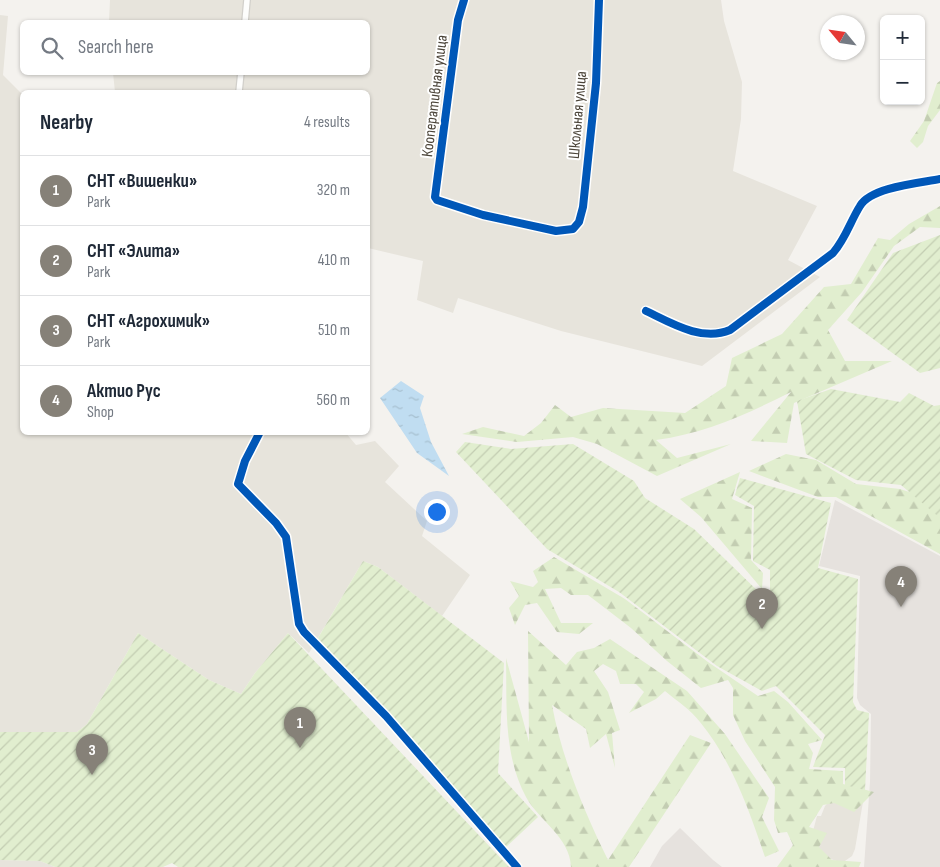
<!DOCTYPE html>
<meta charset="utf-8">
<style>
:root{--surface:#fff;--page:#f2f2f3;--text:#1f2937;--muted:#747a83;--line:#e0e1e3;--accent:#868178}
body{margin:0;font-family:"Sofia Sans Condensed",sans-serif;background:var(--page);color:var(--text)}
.controls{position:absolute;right:15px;top:15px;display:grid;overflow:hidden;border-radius:8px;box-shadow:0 1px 4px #0004}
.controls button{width:45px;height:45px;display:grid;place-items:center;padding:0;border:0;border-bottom:1px solid var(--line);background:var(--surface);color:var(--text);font:25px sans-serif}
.compass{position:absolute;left:820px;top:15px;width:45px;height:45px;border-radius:50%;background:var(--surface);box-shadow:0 1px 4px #0004;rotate:299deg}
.you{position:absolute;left:436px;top:511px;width:18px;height:18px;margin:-12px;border:4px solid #fff;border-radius:50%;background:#1a73e8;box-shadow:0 0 0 8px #1a73e833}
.badge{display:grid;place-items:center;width:32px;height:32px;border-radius:50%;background:var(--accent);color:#fff;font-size:16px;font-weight:700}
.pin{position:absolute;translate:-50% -41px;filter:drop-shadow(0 1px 2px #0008)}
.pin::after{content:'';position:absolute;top:26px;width:18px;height:15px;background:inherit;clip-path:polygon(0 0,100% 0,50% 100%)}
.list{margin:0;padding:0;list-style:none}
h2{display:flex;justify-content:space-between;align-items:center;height:65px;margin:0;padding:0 20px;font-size:21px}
h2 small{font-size:16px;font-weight:400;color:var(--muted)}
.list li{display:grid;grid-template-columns:32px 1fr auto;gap:15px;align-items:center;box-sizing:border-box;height:70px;padding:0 20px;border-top:1px solid var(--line)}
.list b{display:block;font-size:19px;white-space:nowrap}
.list p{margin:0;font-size:16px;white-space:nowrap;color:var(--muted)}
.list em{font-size:16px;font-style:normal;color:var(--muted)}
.icon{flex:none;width:28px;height:28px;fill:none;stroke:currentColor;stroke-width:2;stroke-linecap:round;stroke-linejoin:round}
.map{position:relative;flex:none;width:940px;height:867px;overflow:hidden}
.search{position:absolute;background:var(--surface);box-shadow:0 1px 4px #0004;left:20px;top:20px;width:350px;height:55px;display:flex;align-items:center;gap:12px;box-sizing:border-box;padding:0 18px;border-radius:8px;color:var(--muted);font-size:19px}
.panel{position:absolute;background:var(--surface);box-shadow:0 1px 4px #0004;left:20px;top:90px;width:350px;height:345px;border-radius:8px}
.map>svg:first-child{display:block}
.residential{fill:#e7e4dc}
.industrial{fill:#e6e2de}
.forest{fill:url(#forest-firs)}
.garden{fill:url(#garden-furrows)}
.water{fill:url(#water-ripples)}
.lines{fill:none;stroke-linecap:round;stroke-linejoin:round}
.minor-casing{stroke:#d2d0cb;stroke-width:8}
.minor{stroke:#fdfdfc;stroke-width:5.5}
.cycleway-casing{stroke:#fff;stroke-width:11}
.cycleway{stroke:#0057b8;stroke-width:8}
.labels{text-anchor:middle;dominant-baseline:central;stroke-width:4;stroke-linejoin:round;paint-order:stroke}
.street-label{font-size:16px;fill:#4b4439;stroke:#fff}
</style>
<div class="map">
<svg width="940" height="867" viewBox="0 0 940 867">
<defs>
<pattern id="forest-firs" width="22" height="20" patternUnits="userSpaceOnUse" patternTransform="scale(1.25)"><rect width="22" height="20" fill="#e1eecf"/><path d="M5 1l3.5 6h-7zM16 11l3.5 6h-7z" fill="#c3cdb2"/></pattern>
<pattern id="garden-furrows" width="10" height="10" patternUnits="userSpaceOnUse" patternTransform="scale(1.25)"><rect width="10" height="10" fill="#e1eecf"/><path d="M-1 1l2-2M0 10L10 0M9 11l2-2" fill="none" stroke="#c3cdb2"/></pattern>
<pattern id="water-ripples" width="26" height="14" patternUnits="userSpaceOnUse" patternTransform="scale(1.25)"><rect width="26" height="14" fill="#c0ddf1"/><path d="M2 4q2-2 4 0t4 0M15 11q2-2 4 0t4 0" fill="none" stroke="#a6bfcf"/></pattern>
</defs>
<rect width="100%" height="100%" fill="#f4f2ee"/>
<g class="residential">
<path d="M110 0H721L724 21 742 82 741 119 733 171 817 206 788 260 820 277 702 366 561 331 458 298 453 313 417 300 423 261 368 248V92H115L113 73 368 72V22H109Z"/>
<path d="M0 15 8 16 3 75 22 94V432H345L356 445 375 441 399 466 385 482 427 521 422 536 470 575 442 616 378 567 363 561 309 653 288 633 255 673 241 694 209 680 138 633 87 724 77 732H0Z"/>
<path d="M845 785 865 790 855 849 852 856 842 863 814 853 813 831 817 816H821L825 806Z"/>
<path d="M0 860 40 861 55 867H0Z"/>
</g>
<g class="industrial">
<path d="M835 500 940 556V867H864L870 782 871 714 860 705 857 698 860 576 819 566Z"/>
<path d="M680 828 713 860 722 867H650L662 846Z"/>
</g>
<g class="forest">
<path d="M940 81V110L928 126 923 142 917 148 910 141 924 121 937 83Z"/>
<path d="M940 206V228L920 227 894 246 862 292 828 330 845 361H892L794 403 787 443 751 441 791 392C747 414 706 433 656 440L677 458 731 444 657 476 597 444 573 437 517 442 462 434 483 427 524 436 541 423 555 405 571 417 603 408 685 413 726 386 732 358 782 334 824 287 851 284 878 238 890 240 909 224Z"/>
<path d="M786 454 816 460 856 484 900 489 940 502V554L836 497H818L749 471Z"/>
<path d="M740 472 732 499 752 508 751 560 763 573 762 589 701 517 680 499Z"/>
<path d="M554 557 625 599 708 662 758 696 774 691 788 702 822 740 808 744 813 753 809 769 843 771V784L874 792 854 812 834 803 823 805 809 827 827 833 819 847 832 860 861 862 859 867H777L793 845 787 832 778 833 774 820 775 787 745 741 733 715V688L728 680 701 688 667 661 631 628 588 595H571L561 588 545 589 561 623H593L579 634 557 632 537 603 525 605 515 625 509 608 519 596 510 581 533 587 538 582 533 571Z"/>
<path d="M528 631 566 665 577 652 594 648 610 639 687 691 725 734 769 798 762 817 779 851 765 857C749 810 732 761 700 722 691 710 677 701 665 691L656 699 629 713 644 692 636 684H620L616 671 603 664 594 671 608 692 620 730 612 733 615 768 606 734 590 748 586 729 552 705C562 759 584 811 608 860L690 735 711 743 629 867H571C570 837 539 821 526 797 503 754 507 705 506 658L529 742Z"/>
</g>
<g class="garden">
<path d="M940 235V368L920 373 847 320 893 253Z"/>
<path d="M831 389 900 402 909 393 934 406 940 405V518L901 485 856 480 806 454 797 401Z"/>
<path d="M465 442 511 449 573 444 634 481 645 498 694 529 766 599 770 592V570L753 561 754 506 735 495 740 478 831 503 818 568 858 579 853 702 857 710 869 713 865 790 845 785V768L813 767 825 735 776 686 762 691 717 666 619 592 547 549 456 452Z"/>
<path d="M363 561 378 567 504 663 498 773 538 817 506 847 318 638Z"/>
<path d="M138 633 209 680 241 694 255 673 288 633 509 867H178L172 863 163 867H55L40 861 0 860V732H77L87 724Z"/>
</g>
<path class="water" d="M401 381 424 396 420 408 431 442 449 476 417 453 380 398Z"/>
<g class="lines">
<defs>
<g id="minor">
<path d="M464 0 458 20 435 197 437 200 483 215 556 231 573 229 579 222 583 207 596 83 599 0"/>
<path d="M245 22 247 0"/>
<path d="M239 92 241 72"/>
<path d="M646 311C671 323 702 342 730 330L833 253C846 238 850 222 860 206 871 187 920 183 940 179"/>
<path d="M260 432 245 461 238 484 276 523 286 537 299 624 304 632 386 716 517 867"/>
</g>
</defs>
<use href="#minor" class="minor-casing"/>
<use href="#minor" class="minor"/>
<defs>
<g id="cycleway">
<path d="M464 0 458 20 435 197 437 200 483 215 556 231 573 229 579 222 583 207 596 83 599 0"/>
<path d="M646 311C671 323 702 342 730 330L833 253C846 238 850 222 860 206 871 187 920 183 940 179"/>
<path d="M260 432 245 461 238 484 276 523 286 537 299 624 304 632 386 716 517 867"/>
</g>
</defs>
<use href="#cycleway" class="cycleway-casing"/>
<use href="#cycleway" class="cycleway"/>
</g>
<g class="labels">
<g class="street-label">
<text transform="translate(435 96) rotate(-83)">Кооперативная улица</text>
<text transform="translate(578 115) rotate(-85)">Школьная улица</text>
</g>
</g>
</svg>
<div class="controls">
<button>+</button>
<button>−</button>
</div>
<svg class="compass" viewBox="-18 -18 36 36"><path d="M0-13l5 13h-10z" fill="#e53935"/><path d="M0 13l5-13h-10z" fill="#747a83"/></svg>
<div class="you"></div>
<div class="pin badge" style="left:300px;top:748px">1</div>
<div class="pin badge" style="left:762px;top:629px">2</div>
<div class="pin badge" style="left:92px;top:775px">3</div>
<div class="pin badge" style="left:901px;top:607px">4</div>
<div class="search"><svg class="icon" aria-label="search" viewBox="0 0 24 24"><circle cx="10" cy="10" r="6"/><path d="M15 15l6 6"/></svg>Search here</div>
<section class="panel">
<h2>Nearby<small>4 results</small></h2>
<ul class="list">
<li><span class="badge">1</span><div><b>СНТ «Вишенки»</b><p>Park</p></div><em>320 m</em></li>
<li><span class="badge">2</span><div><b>СНТ «Элита»</b><p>Park</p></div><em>410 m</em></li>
<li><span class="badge">3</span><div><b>СНТ «Агрохимик»</b><p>Park</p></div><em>510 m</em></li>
<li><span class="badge">4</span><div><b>Актио Рус</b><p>Shop</p></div><em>560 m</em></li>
</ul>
</section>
</div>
